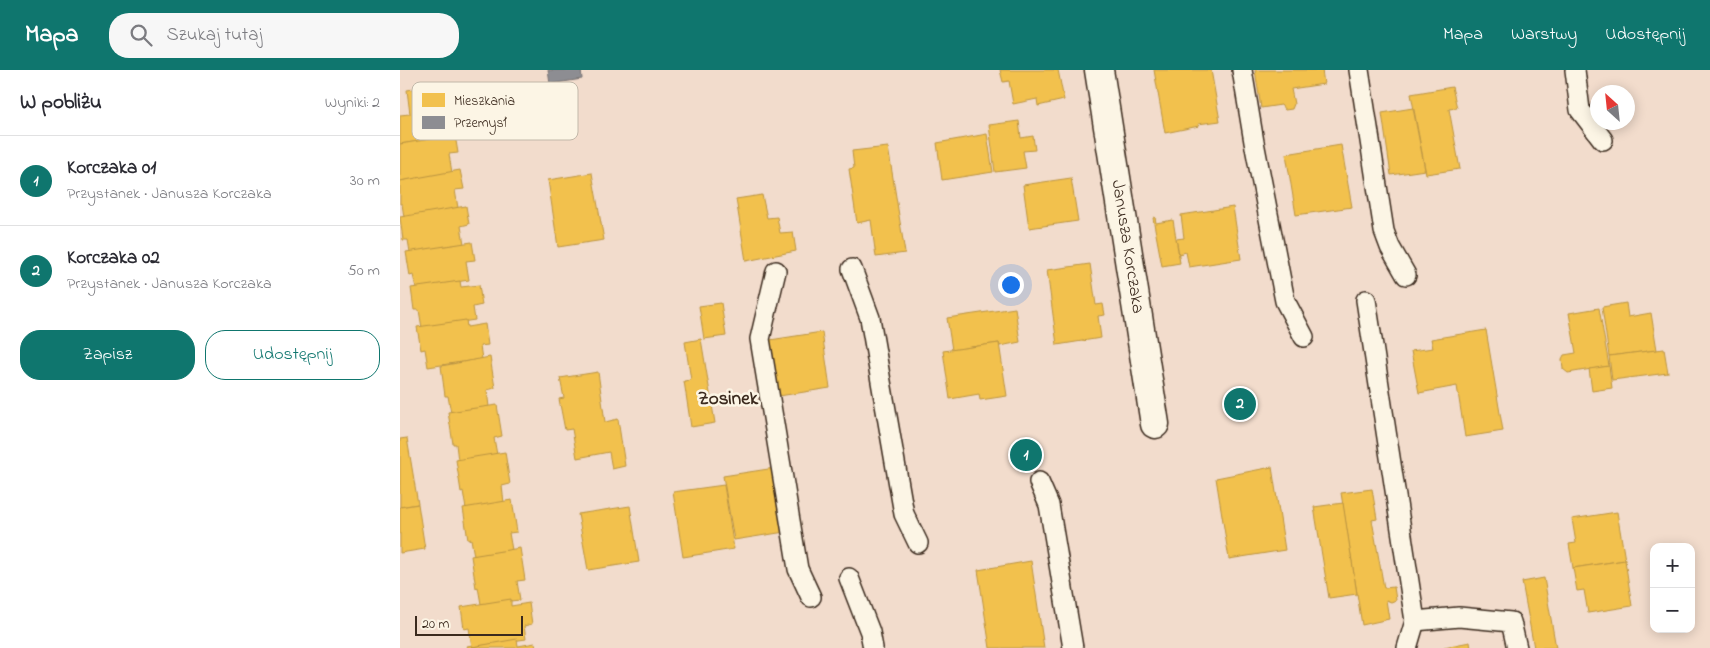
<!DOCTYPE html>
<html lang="pl">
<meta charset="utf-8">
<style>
:root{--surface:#fff;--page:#f7f7f7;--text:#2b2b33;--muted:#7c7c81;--line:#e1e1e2;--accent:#0f766e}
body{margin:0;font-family:"Indie Flower",sans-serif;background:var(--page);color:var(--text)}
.controls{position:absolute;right:15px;bottom:15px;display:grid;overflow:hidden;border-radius:10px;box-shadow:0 2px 12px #0003}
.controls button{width:45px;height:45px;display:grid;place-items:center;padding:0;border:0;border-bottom:1px solid var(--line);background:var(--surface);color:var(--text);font:25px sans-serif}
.compass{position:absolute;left:1190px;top:15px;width:45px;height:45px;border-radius:50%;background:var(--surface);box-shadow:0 2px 12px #0003;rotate:333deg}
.scale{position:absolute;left:15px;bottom:12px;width:108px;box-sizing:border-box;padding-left:5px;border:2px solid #3b2a1e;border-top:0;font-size:14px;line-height:18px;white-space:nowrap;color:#3b2a1e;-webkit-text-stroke:4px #fcf5e5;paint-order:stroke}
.you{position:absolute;left:610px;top:214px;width:18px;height:18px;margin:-12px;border:4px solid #fff;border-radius:50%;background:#1a73e8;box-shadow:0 0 0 8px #1a73e833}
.badge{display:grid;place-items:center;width:32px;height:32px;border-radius:50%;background:var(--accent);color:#fff;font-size:16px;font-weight:700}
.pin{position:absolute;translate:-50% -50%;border:2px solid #fff;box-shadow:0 1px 5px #0006}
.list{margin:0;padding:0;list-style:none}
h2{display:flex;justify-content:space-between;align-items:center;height:65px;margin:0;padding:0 20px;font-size:21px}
h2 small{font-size:16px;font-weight:400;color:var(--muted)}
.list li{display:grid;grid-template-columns:32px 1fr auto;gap:15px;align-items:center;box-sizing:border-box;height:90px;padding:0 20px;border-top:1px solid var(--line)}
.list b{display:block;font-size:19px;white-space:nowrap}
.list p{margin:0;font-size:16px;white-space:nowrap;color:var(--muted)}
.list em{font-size:16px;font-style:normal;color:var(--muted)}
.actions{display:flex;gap:10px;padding:15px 20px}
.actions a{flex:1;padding:11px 0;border:1px solid var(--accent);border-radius:20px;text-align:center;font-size:18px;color:var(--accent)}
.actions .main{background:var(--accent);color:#fff}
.icon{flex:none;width:28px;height:28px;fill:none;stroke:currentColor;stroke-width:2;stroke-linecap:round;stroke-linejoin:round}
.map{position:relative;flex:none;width:1310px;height:578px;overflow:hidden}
header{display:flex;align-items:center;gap:30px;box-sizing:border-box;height:70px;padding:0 25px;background:var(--accent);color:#fff}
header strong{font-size:24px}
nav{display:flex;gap:28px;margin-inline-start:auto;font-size:18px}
.search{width:350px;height:45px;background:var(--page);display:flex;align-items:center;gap:12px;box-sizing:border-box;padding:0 18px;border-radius:20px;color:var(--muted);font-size:19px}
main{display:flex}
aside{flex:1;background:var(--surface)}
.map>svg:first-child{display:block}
.homes{fill:#f2c14e;stroke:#bb9440}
.industry{fill:#8d8d92;stroke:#746f6f}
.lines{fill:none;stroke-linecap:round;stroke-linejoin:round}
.service-casing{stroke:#3b2a1e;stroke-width:22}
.minor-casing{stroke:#3b2a1e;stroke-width:31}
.service{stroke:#fcf5e5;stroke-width:19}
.minor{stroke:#fcf5e5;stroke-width:28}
.labels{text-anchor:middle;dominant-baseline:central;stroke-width:5;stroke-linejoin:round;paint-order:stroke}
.street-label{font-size:18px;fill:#3b2a1e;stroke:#fcf5e5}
.neighbourhood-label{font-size:19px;font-weight:bold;fill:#3b2a1e;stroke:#fcf5e5}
.key{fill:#fcf5e5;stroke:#c2b8a9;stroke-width:1}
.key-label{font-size:14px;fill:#3b2a1e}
</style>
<header>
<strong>Mapa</strong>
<div class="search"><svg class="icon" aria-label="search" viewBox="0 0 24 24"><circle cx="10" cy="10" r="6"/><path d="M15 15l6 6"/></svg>Szukaj tutaj</div>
<nav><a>Mapa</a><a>Warstwy</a><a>Udostępnij</a></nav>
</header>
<main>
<aside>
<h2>W pobliżu<small>Wyniki: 2</small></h2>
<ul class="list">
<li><span class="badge">1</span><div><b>Korczaka 01</b><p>Przystanek · Janusza Korczaka</p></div><em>30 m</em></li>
<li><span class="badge">2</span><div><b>Korczaka 02</b><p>Przystanek · Janusza Korczaka</p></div><em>50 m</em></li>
</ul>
<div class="actions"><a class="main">Zapisz</a><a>Udostępnij</a></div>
</aside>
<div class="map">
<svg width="1310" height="578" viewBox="0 0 1310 578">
<rect width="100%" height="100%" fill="#f2dccc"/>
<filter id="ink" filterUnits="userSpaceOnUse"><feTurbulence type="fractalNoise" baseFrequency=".02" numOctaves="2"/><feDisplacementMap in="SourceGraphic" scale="10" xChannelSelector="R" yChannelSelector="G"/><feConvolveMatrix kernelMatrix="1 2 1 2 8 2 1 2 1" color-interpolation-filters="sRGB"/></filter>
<g filter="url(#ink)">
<g class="homes">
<path d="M600 0H658L664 30 638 36 637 29 613 34 609 11 603 12Z"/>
<path d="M754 0H811L820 51 798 54 799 56 765 63Z"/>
<path d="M855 0H922L924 14 891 19 894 34 892 39 885 40 881 35 861 38Z"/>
<path d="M47 14 52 49 44 50 47 67 0 74V45L10 44 7 20Z"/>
<path d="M1052 17 1057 38 1049 39 1060 99 1026 104 1011 24Z"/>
<path d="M1013 38 1025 100 991 105 982 43Z"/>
<path d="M619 51 621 68 633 66 635 80 623 81 626 98 595 102 589 55Z"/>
<path d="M587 64 593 102 542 110 537 73Z"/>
<path d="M55 65 58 83 49 84 52 103 0 111V74Z"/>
<path d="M941 75 952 137 896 145 886 84Z"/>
<path d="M488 77 505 183 476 187 471 150 457 153 449 99 454 98 452 81Z"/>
<path d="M60 100 64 119 55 120 58 138 4 147 2 134H0V111Z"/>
<path d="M192 103 204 170 158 177 148 110Z"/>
<path d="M671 108 678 151 629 158 623 115Z"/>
<path d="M362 125 367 148 377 147 380 163 393 162 396 181 346 191 336 129Z"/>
<path d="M66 136 69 154 61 156 64 174 10 182 8 170H3L0 147Z"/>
<path d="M833 137 841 189 789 197 786 182 779 184 776 169 784 168 781 145Z"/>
<path d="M755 147 756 153 773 150 780 193 762 196 753 148Z"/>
<path d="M72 172 75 190 66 191 69 210 16 218 13 205 10 206 6 182Z"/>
<path d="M690 194 696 235 703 234 705 245 698 246 701 268 657 275 647 200Z"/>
<path d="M60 211 61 217 79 215 82 235 73 237 75 250 22 258 19 240H14L11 218Z"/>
<path d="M321 233 326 266 304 269 299 236Z"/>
<path d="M1226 233 1228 247 1251 243 1257 280 1209 286 1202 237Z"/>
<path d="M615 238 620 272 600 276 599 273 552 280 547 248Z"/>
<path d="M1199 238 1209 296 1168 303 1163 299 1162 289 1164 285 1176 283 1169 243Z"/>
<path d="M66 250 67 257 85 254 88 275 80 276 82 289 28 297 25 279 21 280 17 257Z"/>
<path d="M1086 260 1103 361 1065 367 1057 316 1019 323 1011 281 1033 278 1031 269Z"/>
<path d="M422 262 430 318 379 326 370 270Z"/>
<path d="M301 269 315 353 291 357 284 311 291 310 285 272Z"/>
<path d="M599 273 607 326 580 330 579 324 550 329 543 281Z"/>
<path d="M1264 279 1268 303 1212 310 1209 286Z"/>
<path d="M90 287 95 318 87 320 89 337 51 343 48 326H45L41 296Z"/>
<path d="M1209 296 1212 318 1192 321 1189 299Z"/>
<path d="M198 302 205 352 218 349 225 396 212 399 209 382 177 388 172 359 165 360 159 329 164 328 160 308Z"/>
<path d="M97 335 102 366 94 368 97 385 58 391 56 374H53L48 342Z"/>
<path d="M7 368 18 434 0 437V369Z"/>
<path d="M105 382 110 414 102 416 104 433 66 439 63 421 61 422 56 390Z"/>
<path d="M872 397 885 480 829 489 816 408Z"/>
<path d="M375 398 385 462 334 470 323 406Z"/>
<path d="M324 415 334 479 283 487 273 422Z"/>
<path d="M972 419 977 449 972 450 984 518 994 517 996 530 991 532 986 530 989 549 962 555 941 423Z"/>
<path d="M112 430 117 462 109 463 112 480 74 486 71 469 68 470 63 438Z"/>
<path d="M943 433 957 524 929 528 914 437Z"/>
<path d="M18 434 25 479 0 483V437Z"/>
<path d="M230 436 239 492 188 500 178 444Z"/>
<path d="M1217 442 1225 490 1173 498 1169 474 1176 473 1172 449Z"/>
<path d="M120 478 125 510 117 511 120 530 81 534 78 517 76 518 71 486Z"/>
<path d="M1225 490 1232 536 1188 543 1184 520 1177 521 1173 498Z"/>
<path d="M631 491 644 578H590L578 500Z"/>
<path d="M1144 508 1156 578H1134L1122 512Z"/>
<path d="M111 529V536L129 533 132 554 124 556 126 569 72 577 69 558 64 559 61 537Z"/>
<path d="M117 569 118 576 135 573 136 578H68L67 576 72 575V577Z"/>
<path d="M1070 572 1071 578H1044V577Z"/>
</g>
<path class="industry" d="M148 0H181L182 9 150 14Z"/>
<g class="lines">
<defs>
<g id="service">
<path d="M842 0 854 72 885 231 904 267"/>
<path d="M959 0 984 161 990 177 1006 205"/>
<path d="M1175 0 1180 40 1203 70"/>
<path d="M452 199 470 248 504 444 518 473"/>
<path d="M376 201 360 269 398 499 411 527"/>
<path d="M966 230 1015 551 1007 578"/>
<path d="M639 412 649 435 673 578"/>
<path d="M449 508 470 562 473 578"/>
<path d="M1015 551 1059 547 1111 552 1117 578"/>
</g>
<g id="minor">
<path id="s1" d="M699 0 755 354"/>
</g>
</defs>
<use href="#service" class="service-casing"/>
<use href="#minor" class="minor-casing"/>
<use href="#service" class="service"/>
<use href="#minor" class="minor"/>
</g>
</g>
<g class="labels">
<g class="street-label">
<text stroke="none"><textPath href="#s1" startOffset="179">Janusza Korczaka</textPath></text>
</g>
<g class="neighbourhood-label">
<text x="328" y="329">Zosinek</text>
</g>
</g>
<rect x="12" y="12" width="166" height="58" rx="8" class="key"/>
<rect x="22" y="23" width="23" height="14" fill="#f2c14e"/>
<rect x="22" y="46" width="23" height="13" fill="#8d8d92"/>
<g class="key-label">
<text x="54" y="35">Mieszkania</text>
<text x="54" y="57">Przemysł</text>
</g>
</svg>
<div class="controls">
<button>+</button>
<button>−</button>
</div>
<svg class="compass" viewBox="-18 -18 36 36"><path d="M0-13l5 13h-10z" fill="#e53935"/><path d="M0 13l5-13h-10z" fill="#7c7c81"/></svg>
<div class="scale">20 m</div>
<div class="you"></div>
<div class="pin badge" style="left:626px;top:385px">1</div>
<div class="pin badge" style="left:840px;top:334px">2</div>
</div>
</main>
